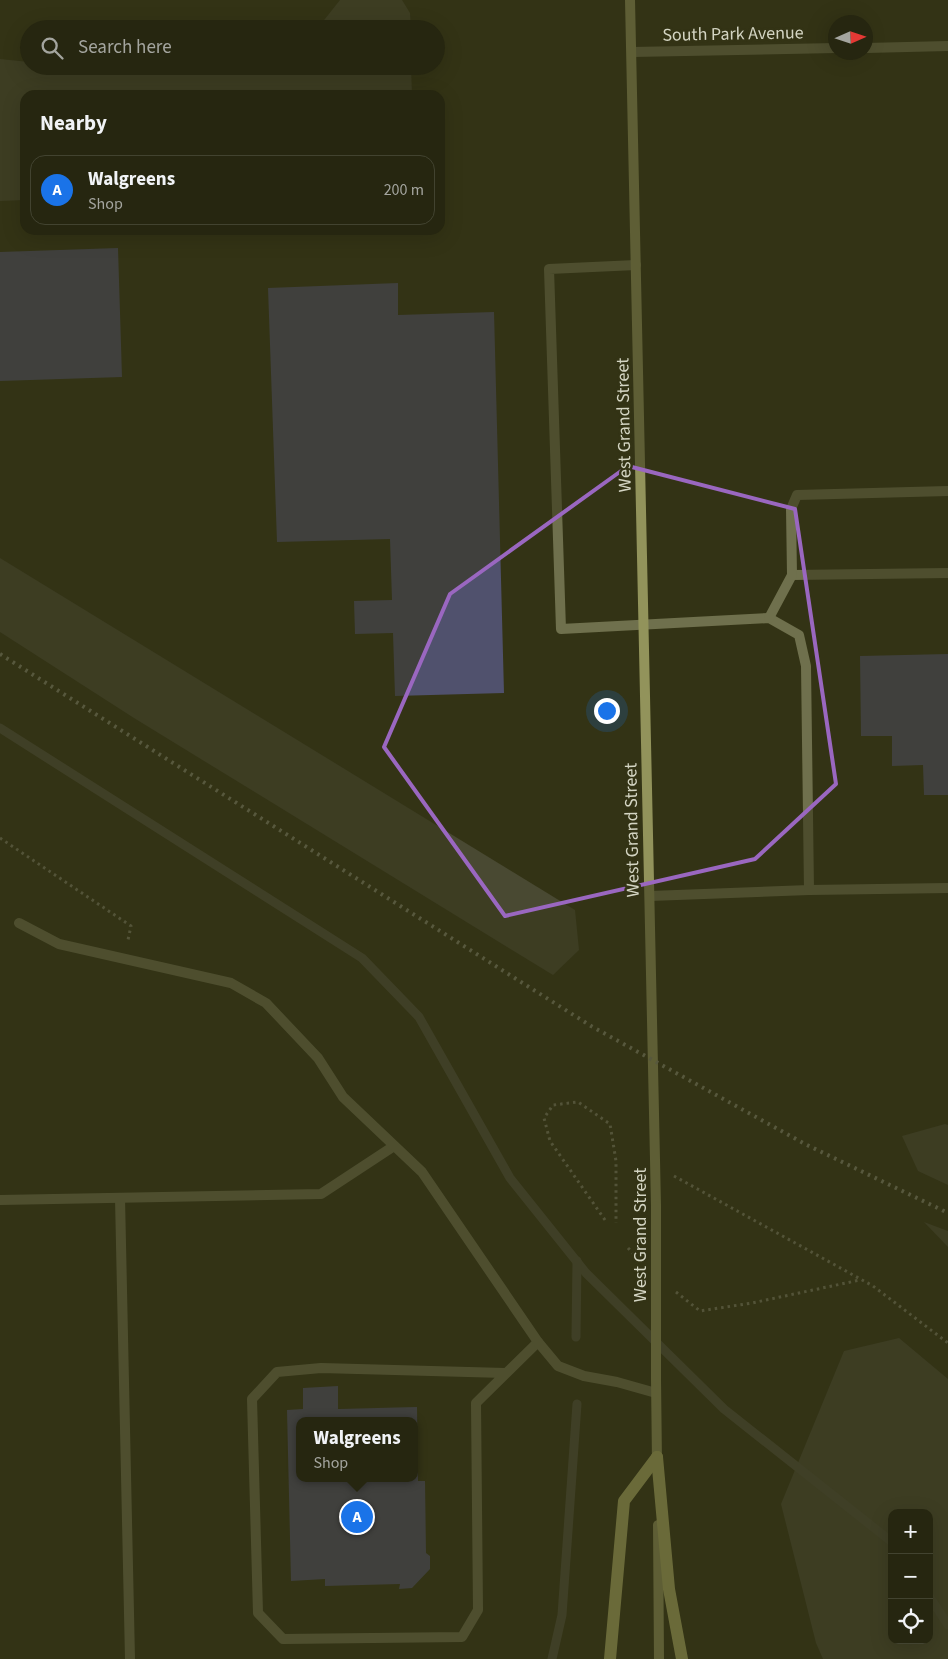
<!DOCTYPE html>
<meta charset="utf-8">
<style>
:root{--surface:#262610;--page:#2e2e19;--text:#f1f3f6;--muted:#a4a59f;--line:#424330;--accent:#1a73e8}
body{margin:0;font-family:"Source Sans 3",sans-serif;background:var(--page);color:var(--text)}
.controls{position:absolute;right:15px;bottom:15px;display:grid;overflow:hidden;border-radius:10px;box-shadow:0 5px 20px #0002}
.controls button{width:45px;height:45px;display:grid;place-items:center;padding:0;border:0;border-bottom:1px solid var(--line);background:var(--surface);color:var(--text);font:25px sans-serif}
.compass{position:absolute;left:828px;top:15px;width:45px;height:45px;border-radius:50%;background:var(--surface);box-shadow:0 5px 20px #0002;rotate:87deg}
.you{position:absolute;left:606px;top:710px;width:18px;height:18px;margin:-12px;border:4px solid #fff;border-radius:50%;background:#1a73e8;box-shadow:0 0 0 8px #1a73e833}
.badge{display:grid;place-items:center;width:32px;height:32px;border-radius:50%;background:var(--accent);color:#fff;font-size:16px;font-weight:700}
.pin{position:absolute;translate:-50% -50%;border:2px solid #fff;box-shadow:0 1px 5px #0006}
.popup{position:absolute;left:296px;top:1417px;width:122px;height:65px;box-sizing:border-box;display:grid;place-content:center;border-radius:10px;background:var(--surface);filter:drop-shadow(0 1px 4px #0005);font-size:16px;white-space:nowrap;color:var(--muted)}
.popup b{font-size:19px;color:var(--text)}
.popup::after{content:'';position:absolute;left:50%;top:100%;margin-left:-10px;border:10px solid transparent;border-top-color:var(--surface)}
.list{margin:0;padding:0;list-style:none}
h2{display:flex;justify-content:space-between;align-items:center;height:65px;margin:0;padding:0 20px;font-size:21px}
h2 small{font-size:16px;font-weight:400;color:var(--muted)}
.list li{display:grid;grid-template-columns:32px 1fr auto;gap:15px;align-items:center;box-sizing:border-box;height:70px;margin:0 10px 10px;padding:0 10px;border:1px solid var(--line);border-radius:15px}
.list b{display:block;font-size:19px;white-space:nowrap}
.list p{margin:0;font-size:16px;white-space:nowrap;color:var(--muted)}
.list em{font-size:16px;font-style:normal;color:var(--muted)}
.icon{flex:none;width:28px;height:28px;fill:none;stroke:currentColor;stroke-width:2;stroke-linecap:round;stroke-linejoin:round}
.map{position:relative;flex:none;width:948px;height:1659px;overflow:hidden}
.search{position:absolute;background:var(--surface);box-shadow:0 5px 20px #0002;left:20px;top:20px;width:425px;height:55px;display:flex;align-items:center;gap:12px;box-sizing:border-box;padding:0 18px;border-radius:28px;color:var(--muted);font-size:19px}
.panel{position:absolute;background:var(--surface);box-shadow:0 5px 20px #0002;left:20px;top:90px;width:425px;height:145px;border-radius:15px}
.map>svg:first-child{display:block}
.green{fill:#494932;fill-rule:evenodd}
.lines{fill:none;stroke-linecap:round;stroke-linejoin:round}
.stream{stroke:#4f4f3a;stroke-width:9}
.building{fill:#50516d;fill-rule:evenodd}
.path{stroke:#7a7b62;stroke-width:3;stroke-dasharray:2.5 4;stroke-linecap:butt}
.service{stroke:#6f704d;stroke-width:10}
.minor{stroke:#6f704d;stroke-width:10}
.secondary{stroke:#92935b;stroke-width:10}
.primary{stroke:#adae64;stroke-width:12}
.rail{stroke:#84856d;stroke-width:4;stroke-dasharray:2.5 5;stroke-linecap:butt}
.secondary-bridge{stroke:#92935b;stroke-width:10}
.marked{fill:none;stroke:#9a67c0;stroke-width:4;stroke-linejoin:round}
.labels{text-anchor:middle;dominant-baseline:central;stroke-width:5;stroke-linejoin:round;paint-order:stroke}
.street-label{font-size:18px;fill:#d4d5c3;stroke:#333315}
</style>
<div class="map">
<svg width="948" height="1659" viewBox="0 0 948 1659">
<rect width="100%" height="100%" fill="#333315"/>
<g class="green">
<path d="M340 0H402L410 13 411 29H317Z"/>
<path d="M243 22 252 29H60V28Z"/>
<path d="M0 59 29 62V66H411L412 95H25V200L0 201Z"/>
<path d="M0 558 575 910 579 950 553 975 134 718 0 632Z"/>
<path d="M945 1124 948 1125V1185L918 1171 902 1136Z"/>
<path d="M924 1222 948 1231V1247Z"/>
<path d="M899 1338 948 1379V1659H823L816 1643 781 1504 844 1351ZM892 1513H929V1640H892Z"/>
</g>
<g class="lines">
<g class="stream">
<path d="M0 728 362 958 419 1017 510 1178 586 1273 724 1409 892 1542"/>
<path d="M576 1337 577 1261"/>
<path d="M929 1596 948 1625"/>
<path d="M552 1659 562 1615 577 1404"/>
</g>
</g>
<g class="building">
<path d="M118 248 122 377 0 381V252Z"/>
<path d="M398 283V315L494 312 504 693 395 696 393 633 355 634 354 601 392 600 390 539 277 542 268 288Z"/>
<path d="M948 654V795H924L923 765 892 766V736H861L860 656Z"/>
<path d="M338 1386V1409L417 1407 418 1481H425L426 1553 430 1556V1569L412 1588 399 1589 400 1584 325 1586V1579L291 1581 287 1410 303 1409V1388ZM300 1421H414V1478H300Z"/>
</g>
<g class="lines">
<g class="path">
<path d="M0 838 131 926 128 940"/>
<path d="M674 1176 873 1286 948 1343"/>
<path d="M605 1220 550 1141 544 1118 553 1105 578 1102 610 1124 616 1161V1223"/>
<path d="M628 1248 636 1257"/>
<path d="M676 1292 700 1311 752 1303 860 1280"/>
</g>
<g class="service">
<path d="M636 265 549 269 561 629 769 618 799 635 806 666 809 890 650 896"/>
<path d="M792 575 948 573"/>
<path d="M769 618 792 575 791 509 797 495 948 491"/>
<path d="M809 890 948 888"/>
<path d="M120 1198 130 1659"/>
<path d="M0 1200 321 1194 394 1146"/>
<path d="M505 1373 321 1368 277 1372 252 1399 258 1613 283 1639 462 1637 478 1610 476 1403 538 1342"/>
</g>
<g class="minor">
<path d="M866 48 948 46"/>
<path d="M632 52 836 48"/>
<path d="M19 923 59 944 231 983 266 1003 318 1058 343 1097 422 1172 538 1342 558 1366 584 1376 617 1382 656 1393"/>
</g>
<g class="secondary">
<path d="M630 0 656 1206"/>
<path d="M656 1379 657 1463"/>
<path d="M658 1525 659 1659"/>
</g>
<g class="primary">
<path d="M657 1457 669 1589 682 1659"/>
<path d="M610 1659 624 1501 657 1457"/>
</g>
<path class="rail" d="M0 654 591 1026 805 1144 948 1213"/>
<path class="secondary-bridge" d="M656 1379V1206"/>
</g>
<path d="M0 0H948V1659H0ZM628 466 795 509 836 784 755 859 505 916 384 747 450 594Z" fill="#333315" fill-opacity=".55" fill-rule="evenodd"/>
<path class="marked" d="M628 466 795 509 836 784 755 859 505 916 384 747 450 594Z"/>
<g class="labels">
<g class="street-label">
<text transform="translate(733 34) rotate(-1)">South Park Avenue</text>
<text transform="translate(624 425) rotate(-91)">West Grand Street</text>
<text transform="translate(632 830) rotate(-91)">West Grand Street</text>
<text transform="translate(640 1235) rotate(-90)">West Grand Street</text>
</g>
</g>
</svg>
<div class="controls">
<button>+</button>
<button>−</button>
<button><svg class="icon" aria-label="locate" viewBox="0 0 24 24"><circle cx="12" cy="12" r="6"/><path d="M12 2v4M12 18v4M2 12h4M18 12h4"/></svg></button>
</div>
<svg class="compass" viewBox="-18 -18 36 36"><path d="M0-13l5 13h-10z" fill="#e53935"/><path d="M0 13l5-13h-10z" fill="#a4a59f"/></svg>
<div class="you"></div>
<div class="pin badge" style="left:357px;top:1517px">A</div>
<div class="popup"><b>Walgreens</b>Shop</div>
<div class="search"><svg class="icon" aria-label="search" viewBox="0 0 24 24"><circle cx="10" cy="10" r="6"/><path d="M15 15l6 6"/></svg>Search here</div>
<section class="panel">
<h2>Nearby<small></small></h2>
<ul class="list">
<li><span class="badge">A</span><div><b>Walgreens</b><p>Shop</p></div><em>200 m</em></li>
</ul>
</section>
</div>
